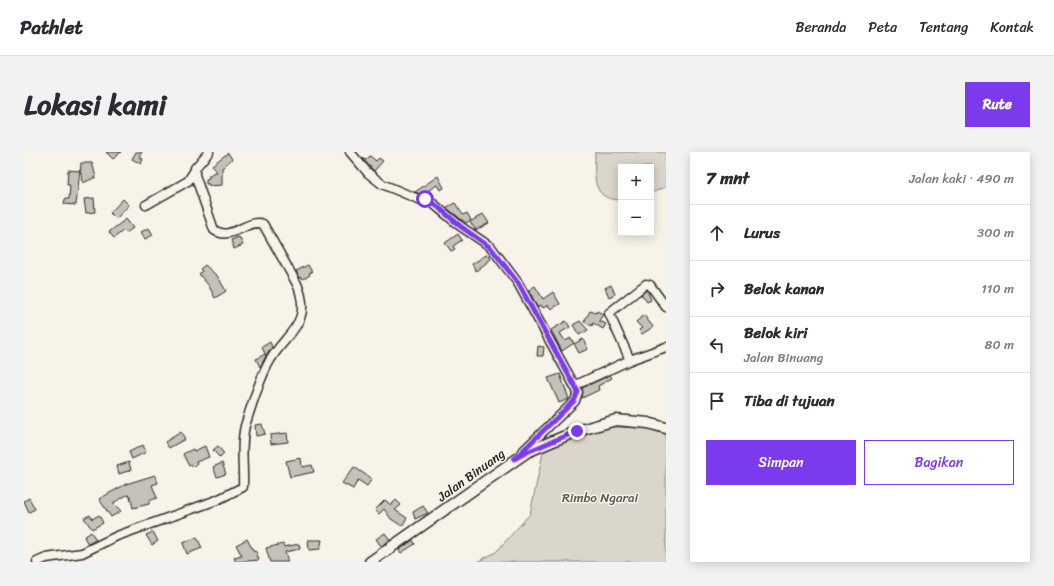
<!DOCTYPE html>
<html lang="id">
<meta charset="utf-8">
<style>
:root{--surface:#fff;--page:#f2f2f3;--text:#2b2b33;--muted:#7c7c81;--line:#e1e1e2;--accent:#7c3aed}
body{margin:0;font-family:Sriracha,sans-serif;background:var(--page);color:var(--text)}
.controls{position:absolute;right:12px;top:12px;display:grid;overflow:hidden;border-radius:0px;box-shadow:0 2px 10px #0003}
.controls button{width:36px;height:36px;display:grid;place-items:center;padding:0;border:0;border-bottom:1px solid var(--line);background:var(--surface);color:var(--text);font:20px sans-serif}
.stop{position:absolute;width:12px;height:12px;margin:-9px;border:3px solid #7c3aed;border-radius:50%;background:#fff}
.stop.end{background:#7c3aed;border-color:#fff;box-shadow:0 1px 4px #0008}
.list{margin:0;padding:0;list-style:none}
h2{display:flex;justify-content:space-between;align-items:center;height:52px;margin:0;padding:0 16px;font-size:17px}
h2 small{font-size:13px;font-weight:400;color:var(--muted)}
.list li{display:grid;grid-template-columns:26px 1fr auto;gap:12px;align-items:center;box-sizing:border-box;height:56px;padding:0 16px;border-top:1px solid var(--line)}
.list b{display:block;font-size:15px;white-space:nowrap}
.list p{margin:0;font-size:13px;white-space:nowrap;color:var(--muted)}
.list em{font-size:13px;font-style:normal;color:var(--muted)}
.actions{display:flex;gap:8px;padding:12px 16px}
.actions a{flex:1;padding:9px 0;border:1px solid var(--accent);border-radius:0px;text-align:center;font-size:14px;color:var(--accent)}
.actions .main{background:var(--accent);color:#fff}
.icon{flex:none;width:22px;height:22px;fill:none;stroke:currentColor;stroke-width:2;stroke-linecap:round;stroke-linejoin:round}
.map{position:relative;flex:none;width:642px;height:410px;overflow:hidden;border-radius:0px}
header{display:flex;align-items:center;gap:24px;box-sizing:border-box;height:56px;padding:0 20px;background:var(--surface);border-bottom:1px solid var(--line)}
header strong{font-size:19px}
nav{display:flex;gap:22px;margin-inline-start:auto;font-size:14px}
.intro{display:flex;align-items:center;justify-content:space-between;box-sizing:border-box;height:96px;padding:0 24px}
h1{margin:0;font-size:28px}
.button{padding:10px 18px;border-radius:0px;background:var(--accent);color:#fff;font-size:14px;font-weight:700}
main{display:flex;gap:24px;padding:0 24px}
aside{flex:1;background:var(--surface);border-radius:0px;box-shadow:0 2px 10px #0003}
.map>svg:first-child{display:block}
.green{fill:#dad6cc;stroke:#82807c}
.building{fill:#c4c1b9;stroke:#2b2b2b}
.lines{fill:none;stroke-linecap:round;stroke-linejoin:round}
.minor-casing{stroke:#2b2b2b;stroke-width:11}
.major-casing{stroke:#2b2b2b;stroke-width:13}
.minor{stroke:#f7f3e8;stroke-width:8}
.major{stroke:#f7f3e8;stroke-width:10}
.route{stroke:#7c3aed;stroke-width:5}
.labels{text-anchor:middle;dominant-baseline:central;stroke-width:3;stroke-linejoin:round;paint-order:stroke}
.street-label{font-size:13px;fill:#2b2b2b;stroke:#f7f3e8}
.park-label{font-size:13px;fill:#575653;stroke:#f7f3e8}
</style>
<header>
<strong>Pathlet</strong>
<nav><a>Beranda</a><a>Peta</a><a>Tentang</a><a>Kontak</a></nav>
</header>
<div class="intro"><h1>Lokasi kami</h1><a class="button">Rute</a></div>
<main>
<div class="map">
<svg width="642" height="410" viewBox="0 0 642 410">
<rect width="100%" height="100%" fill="#f7f3e8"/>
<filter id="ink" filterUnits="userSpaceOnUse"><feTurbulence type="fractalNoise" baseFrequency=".025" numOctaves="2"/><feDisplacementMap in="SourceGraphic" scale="8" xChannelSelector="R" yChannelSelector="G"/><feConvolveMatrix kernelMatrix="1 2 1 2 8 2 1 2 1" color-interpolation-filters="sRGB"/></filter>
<g filter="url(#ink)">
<g class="green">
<path d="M571 0H642V35L627 41V15H597V48C566 48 571 23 571 0Z"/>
<path d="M588 275 620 276 642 279V410H453L472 400 506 362 520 296 551 284Z"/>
</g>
<g class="building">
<path d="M82 0H97L89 7Z"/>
<path d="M112 0H118L115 5 119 7 117 12 108 7Z"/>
<path d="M204 1 208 7 198 16V33L185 34V32H182V27L185 26V23H188V21L193 20 188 13Z"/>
<path d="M346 4 352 9 355 6 359 9 350 19 338 6 342 8Z"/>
<path d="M57 11H68L72 25 59 31 58 22H56Z"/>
<path d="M44 18 56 19 52 53 40 52 41 47H45L46 33H43Z"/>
<path d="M414 24 420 36 416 38 413 33 405 38 406 40 402 43 399 40 396 42 391 40Z"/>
<path d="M70 46 71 60 62 61 60 47Z"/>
<path d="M99 47 105 53 92 67 86 61Z"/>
<path d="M431 51 439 63 443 61 447 68 442 71 424 57 423 55Z"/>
<path d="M459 62 465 71 452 78 446 70Z"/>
<path d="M102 67 109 76 102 81 100 78 90 86 85 80Z"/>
<path d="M125 76 129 83 121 87 117 80Z"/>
<path d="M434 82 438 88 429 94 431 97 427 99 421 91Z"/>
<path d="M215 85 219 93 210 97 207 88Z"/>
<path d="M464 102 467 107 452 119 448 112Z"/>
<path d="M181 113 194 125 202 139 191 146 185 134 175 122 178 119 176 117Z"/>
<path d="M284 113 288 120 285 121 286 123 279 127 278 125 276 126 272 119Z"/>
<path d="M587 133 591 142 585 145 581 136Z"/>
<path d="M511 134 519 147 529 140 536 152 527 157 524 153 519 156 517 153 513 155 505 138Z"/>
<path d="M623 138 627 148 623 150 618 143H616Z"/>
<path d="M566 159 572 161 573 159 579 162 575 169 582 172 579 177 569 171 568 174 560 170Z"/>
<path d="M620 163 629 175 618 182 615 178 618 176 612 170Z"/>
<path d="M542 169 546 175 536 181 541 189 547 186 550 191 538 199 527 178Z"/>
<path d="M556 169 564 178 555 183 549 173Z"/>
<path d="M559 187 564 197 555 201 550 192Z"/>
<path d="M246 190 248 195 242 204 238 195Z"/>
<path d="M514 194 520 195 519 204H513Z"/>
<path d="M241 202 242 204 236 215 232 207Z"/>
<path d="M536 222 545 247 535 251 524 226Z"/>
<path d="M586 223 588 226 574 234 575 238 558 246V236Z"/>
<path d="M238 272 241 282 232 284 231 273Z"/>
<path d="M157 280 161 287 145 296 141 290Z"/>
<path d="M263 281 264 290 247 292 246 283Z"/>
<path d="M119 293 122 300 108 307 105 300Z"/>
<path d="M181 294 185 305 172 310 173 312 168 315 167 313 165 314 159 302 169 297 170 299Z"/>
<path d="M194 294 200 302 196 306 189 298Z"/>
<path d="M277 306 278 315 288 313 290 320 266 325 262 309Z"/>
<path d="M105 310 107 318 95 322 93 314Z"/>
<path d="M198 311 202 322 193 325 189 315Z"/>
<path d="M330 315 348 327 343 334 334 328 329 337 318 331Z"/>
<path d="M131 323 134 331 128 333 133 346 125 349V352L109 356 106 344 103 343 89 351 97 359 87 365 75 347 102 332Z"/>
<path d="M5 346 11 357 5 360 0 349Z"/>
<path d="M361 348 367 353 372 348 377 353 371 358 383 366 378 374 367 367 360 357 355 362 351 358Z"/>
<path d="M399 354 404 361 391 367 389 360Z"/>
<path d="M66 363 68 367 75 363 79 371 68 377 60 366Z"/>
<path d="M67 380 72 388 64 392 60 385Z"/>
<path d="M129 380 134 389 128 393 122 383Z"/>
<path d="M361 381 366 388 357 394 352 387Z"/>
<path d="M173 385 178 396 163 402 159 391Z"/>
<path d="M223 387 230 400 232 399 235 408 212 410 210 406 218 404 212 393Z"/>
<path d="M284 388H298L296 397 285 398Z"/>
<path d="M389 388 391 392 377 401 375 398Z"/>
<path d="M259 392 260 395 275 392 276 397 261 400 264 410H246L242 396Z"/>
</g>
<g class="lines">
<defs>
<g id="minor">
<path d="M326 0 344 21 358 32 394 47 406 49 436 74 467 95 494 131 554 240 551 249 497 301"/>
<path d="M122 53 164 29 171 18"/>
<path d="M606 208 585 161 622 132 626 133 642 155"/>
<path d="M550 234 606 208 642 195"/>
<path d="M13 410 22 406 58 401 93 384 193 348 219 335C220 316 216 293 221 274 227 255 234 232 243 214 258 182 291 174 273 132L239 72C224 66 207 90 190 78L171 23V16L185 0"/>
</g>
<path id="major" d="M346 410 503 300 553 279 592 268 624 271 642 276"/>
</defs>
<use href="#minor" class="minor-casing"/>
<use href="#major" class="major-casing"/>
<use href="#minor" class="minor"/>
<use href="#major" class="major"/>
</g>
</g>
<g class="lines" filter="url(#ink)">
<path class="route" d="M401 47 413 54 436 74 467 96 494 131 554 240 550 249 490 307 503 300 553 279"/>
</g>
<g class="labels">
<g class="street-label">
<text transform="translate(447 323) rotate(-36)">Jalan Binuang</text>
</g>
<g class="park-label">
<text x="576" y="345">Rimbo Ngarai</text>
</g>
</g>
</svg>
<div class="controls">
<button>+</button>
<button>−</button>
</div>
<div class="stop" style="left:401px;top:47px"></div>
<div class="stop end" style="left:553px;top:279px"></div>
</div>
<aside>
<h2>7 mnt<small>Jalan kaki · 490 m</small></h2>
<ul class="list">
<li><svg class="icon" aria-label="ahead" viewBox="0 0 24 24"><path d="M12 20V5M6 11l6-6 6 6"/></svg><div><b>Lurus</b></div><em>300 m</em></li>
<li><svg class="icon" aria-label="right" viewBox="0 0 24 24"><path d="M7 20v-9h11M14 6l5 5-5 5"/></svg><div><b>Belok kanan</b></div><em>110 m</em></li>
<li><svg class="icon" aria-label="left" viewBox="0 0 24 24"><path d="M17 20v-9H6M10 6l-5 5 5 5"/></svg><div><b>Belok kiri</b><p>Jalan Binuang</p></div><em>80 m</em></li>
<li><svg class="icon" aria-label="arrive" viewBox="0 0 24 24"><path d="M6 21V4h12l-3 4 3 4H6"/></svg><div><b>Tiba di tujuan</b></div></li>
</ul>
<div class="actions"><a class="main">Simpan</a><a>Bagikan</a></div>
</aside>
</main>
